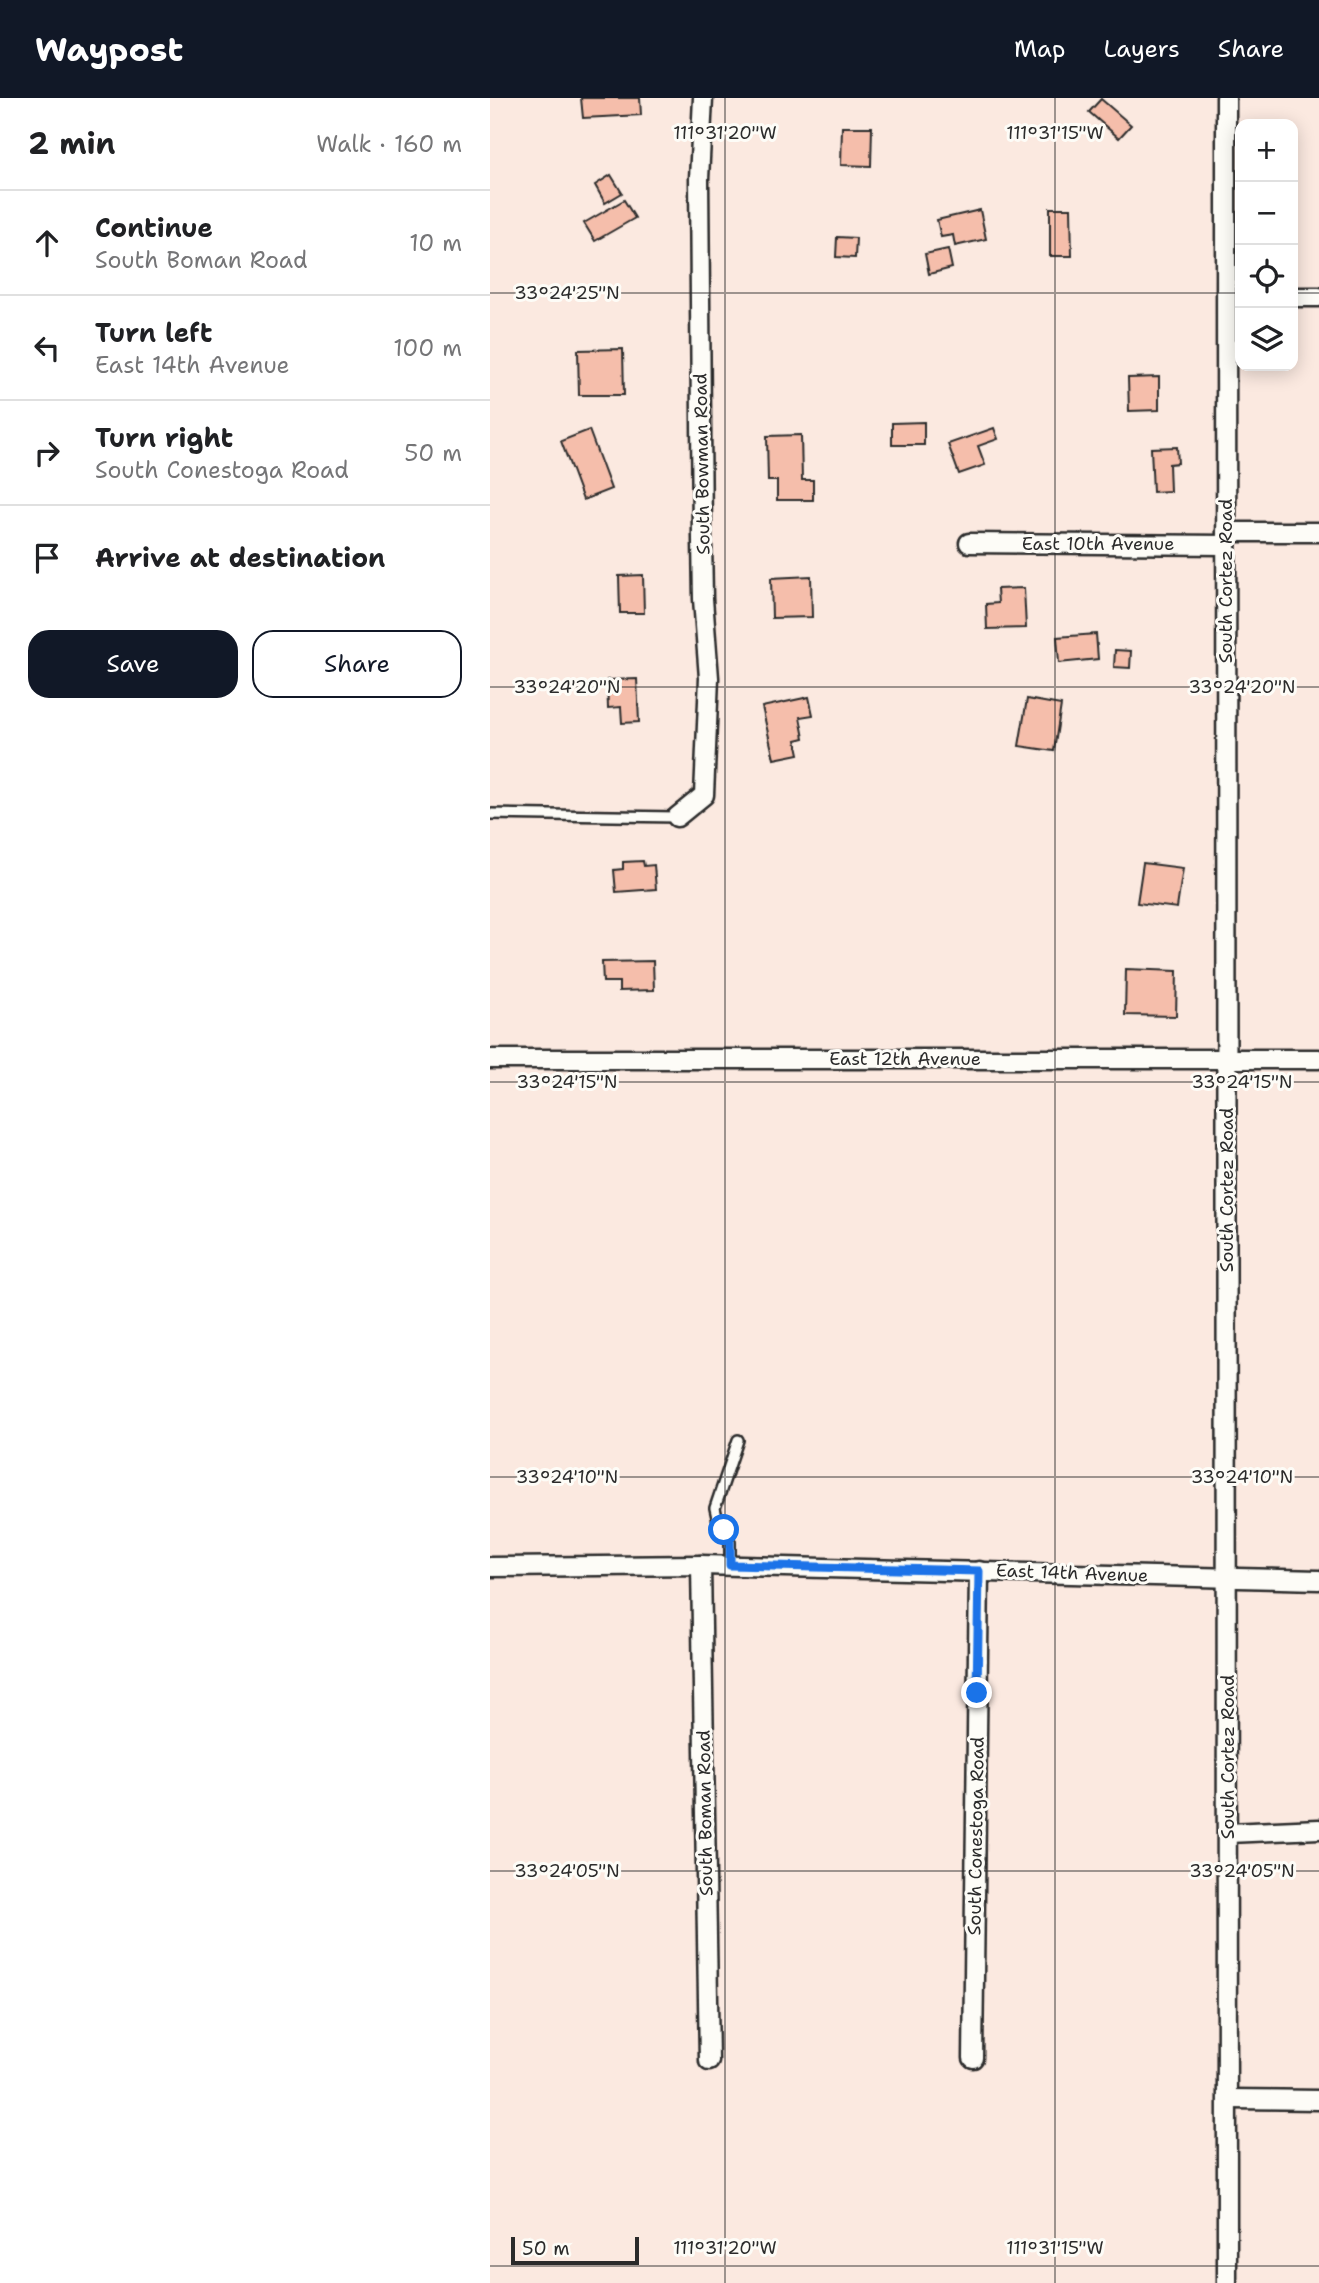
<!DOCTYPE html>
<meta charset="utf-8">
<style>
:root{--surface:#fff;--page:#f6f6f6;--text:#202124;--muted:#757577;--line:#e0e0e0;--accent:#111827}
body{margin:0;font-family:"Shantell Sans",sans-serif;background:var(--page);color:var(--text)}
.controls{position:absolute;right:21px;top:21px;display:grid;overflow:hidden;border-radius:14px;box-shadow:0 4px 18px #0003}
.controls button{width:63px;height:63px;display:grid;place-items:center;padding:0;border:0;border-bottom:2px solid var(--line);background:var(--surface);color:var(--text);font:35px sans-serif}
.scale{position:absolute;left:21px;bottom:18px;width:128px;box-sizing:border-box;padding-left:7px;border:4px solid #2b2b2b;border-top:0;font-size:19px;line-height:24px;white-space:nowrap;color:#2b2b2b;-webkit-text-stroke:5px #fdfcf7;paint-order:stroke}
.stop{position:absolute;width:21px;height:21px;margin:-16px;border:5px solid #1a73e8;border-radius:50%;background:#fff}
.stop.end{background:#1a73e8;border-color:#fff;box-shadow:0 2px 7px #0008}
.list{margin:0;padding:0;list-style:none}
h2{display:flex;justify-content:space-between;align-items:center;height:91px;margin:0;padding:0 28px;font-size:30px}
h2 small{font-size:23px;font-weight:400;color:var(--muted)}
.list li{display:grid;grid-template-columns:46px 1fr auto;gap:21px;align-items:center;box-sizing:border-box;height:105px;padding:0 28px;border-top:2px solid var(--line)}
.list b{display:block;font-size:26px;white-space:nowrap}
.list p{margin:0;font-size:23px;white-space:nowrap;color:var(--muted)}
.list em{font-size:23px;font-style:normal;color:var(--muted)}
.actions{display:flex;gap:14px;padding:21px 28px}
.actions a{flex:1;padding:16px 0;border:2px solid var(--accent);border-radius:21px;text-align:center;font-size:24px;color:var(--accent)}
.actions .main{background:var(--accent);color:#fff}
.icon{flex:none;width:38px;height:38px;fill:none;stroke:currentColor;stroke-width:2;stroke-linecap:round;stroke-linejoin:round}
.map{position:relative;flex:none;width:829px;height:2185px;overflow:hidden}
header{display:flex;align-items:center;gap:42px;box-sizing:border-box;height:98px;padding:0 35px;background:var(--accent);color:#fff}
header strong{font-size:33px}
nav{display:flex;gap:38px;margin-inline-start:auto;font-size:24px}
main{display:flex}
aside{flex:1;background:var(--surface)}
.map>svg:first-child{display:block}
.building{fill:#f5beab;stroke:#2b2b2b;stroke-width:2}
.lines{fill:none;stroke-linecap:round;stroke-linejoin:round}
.service-casing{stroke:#2b2b2b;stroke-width:14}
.minor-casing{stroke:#2b2b2b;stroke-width:23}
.service{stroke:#fdfcf7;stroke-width:9}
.minor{stroke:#fdfcf7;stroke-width:18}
.route{stroke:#1a73e8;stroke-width:9}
.ticks{fill:none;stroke:#2b2b2b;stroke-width:2;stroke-opacity:0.45}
.labels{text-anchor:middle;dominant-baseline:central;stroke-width:6;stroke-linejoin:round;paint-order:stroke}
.street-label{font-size:18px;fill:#2b2b2b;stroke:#fdfcf7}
.ticks-label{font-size:18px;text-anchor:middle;fill:#2b2b2b;stroke:#fdfcf7;stroke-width:6;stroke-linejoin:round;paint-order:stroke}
</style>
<header>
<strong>Waypost</strong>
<nav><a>Map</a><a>Layers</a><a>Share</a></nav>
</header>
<main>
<aside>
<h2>2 min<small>Walk · 160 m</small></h2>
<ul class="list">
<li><svg class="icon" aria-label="ahead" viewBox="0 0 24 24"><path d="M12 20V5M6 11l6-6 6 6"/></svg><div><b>Continue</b><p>South Boman Road</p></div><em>10 m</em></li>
<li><svg class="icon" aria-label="left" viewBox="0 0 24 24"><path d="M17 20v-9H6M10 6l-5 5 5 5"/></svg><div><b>Turn left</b><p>East 14th Avenue</p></div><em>100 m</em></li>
<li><svg class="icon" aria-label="right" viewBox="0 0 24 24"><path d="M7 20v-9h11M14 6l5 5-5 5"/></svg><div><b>Turn right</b><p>South Conestoga Road</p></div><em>50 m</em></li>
<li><svg class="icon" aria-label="arrive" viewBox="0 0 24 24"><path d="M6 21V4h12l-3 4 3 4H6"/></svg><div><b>Arrive at destination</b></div></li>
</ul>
<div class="actions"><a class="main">Save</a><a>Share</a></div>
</aside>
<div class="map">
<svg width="829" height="2185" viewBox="0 0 829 2185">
<rect width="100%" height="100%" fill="#fbe9e0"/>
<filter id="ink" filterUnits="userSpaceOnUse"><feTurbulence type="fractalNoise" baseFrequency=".0143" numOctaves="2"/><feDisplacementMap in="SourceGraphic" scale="14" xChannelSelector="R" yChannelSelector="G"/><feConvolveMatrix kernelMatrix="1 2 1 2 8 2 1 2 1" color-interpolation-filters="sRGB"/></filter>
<g filter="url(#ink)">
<g class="building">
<path d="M91 0H150L151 17 93 20Z"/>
<path d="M611 1 641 27 629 40 599 14Z"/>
<path d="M352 29H382L381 68 351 67Z"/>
<path d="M121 77 132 95 115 105 105 87Z"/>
<path d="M134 102 145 120 105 143 94 125Z"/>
<path d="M560 110H581L582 158H560Z"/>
<path d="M490 112 496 141 465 148 463 137 451 139 447 122Z"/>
<path d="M347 139 366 140 365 160 346 159Z"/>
<path d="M458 151 462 170 439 176 435 156Z"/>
<path d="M133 251 134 297H89L88 252Z"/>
<path d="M669 279V312L639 313 638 280Z"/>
<path d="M434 324V347H402V325Z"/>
<path d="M504 330 508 341 488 348 495 367 469 376 458 346Z"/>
<path d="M99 332 121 391 93 402 71 343Z"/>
<path d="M311 337 312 382H323V402H287V383H278L277 338Z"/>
<path d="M687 349 688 365 679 366 680 393 663 394 661 350Z"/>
<path d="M153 477 154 515H130L129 478Z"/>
<path d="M321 478 322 519 282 520 281 480Z"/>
<path d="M534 490 536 530 497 531 496 506 508 505 507 491Z"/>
<path d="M606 536 608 561 569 565 567 539Z"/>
<path d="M625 552 641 553 640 570 624 569Z"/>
<path d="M147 581 149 624 132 625 131 609 118 610 117 582Z"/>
<path d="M319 599 323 617 310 619 314 640 306 642 309 656 284 661 272 609Z"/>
<path d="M537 601 571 607 564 653 529 648Z"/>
<path d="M153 763 154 768 164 767 166 791 126 794 124 772 133 771V764Z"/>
<path d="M653 765 693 770 687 810 647 805Z"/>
<path d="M163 863 164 892 129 893V884H113L112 864Z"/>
<path d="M636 871 687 873 686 918 635 917Z"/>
</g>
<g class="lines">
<defs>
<g id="service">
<path d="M0 716 187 719"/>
<path d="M240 1467V1444L227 1419 225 1410 248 1342"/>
</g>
<g id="minor">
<path d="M736 0 737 2185"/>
<path d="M803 199H829"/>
<path d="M736 434H829"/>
<path d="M479 445 736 447"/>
<path d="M187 719 214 697 219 580 213 501 212 441 209 81 213 0"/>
<path d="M0 961H829"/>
<path d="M211 1467 219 1963"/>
<path d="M0 1469 211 1467 829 1482"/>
<path d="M738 1735 829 1731"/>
<path d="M483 1960 489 1473"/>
<path d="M738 2001 829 2002"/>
</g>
</defs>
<use href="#service" class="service-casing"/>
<use href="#minor" class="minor-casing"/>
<use href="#service" class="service"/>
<use href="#minor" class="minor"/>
</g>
</g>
<g class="lines" filter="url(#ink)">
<path class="route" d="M234 1432 240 1444V1467L489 1473 487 1595"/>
</g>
<path class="ticks" d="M235 0V2185M565 0V2185M0 195H750M803 195H829M0 589H829M0 984H829M0 1379H829M0 1773H829M0 2168H829"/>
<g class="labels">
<g class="street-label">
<text transform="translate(212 366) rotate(-91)">South Bowman Road</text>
<text x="608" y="446">East 10th Avenue</text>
<text transform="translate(736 483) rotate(-90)">South Cortez Road</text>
<text x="415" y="961">East 12th Avenue</text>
<text transform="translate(737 1092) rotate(-90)">South Cortez Road</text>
<text transform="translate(582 1475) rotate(2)">East 14th Avenue</text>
<text transform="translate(738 1659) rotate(-90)">South Cortez Road</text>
<text transform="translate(215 1715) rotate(-91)">South Boman Road</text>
<text transform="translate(486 1738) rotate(-89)">South Conestoga Road</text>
</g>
</g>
<g class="ticks-label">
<text x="235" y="41">111°31'20"W</text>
<text x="565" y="41">111°31'15"W</text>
<text x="77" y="201">33°24'25"N</text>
<text x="77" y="595">33°24'20"N</text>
<text x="752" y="595">33°24'20"N</text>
<text x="77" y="990">33°24'15"N</text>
<text x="752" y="990">33°24'15"N</text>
<text x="77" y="1385">33°24'10"N</text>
<text x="752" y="1385">33°24'10"N</text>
<text x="77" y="1779">33°24'05"N</text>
<text x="752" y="1779">33°24'05"N</text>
<text x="235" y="2156">111°31'20"W</text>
<text x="565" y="2156">111°31'15"W</text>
</g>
</svg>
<div class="controls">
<button>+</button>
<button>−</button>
<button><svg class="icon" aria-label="locate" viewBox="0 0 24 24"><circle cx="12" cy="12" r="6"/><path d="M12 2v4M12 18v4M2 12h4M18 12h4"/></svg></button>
<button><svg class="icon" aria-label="layers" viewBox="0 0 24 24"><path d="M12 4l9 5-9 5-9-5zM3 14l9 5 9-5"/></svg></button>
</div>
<div class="scale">50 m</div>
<div class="stop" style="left:234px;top:1432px"></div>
<div class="stop end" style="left:487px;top:1595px"></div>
</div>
</main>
